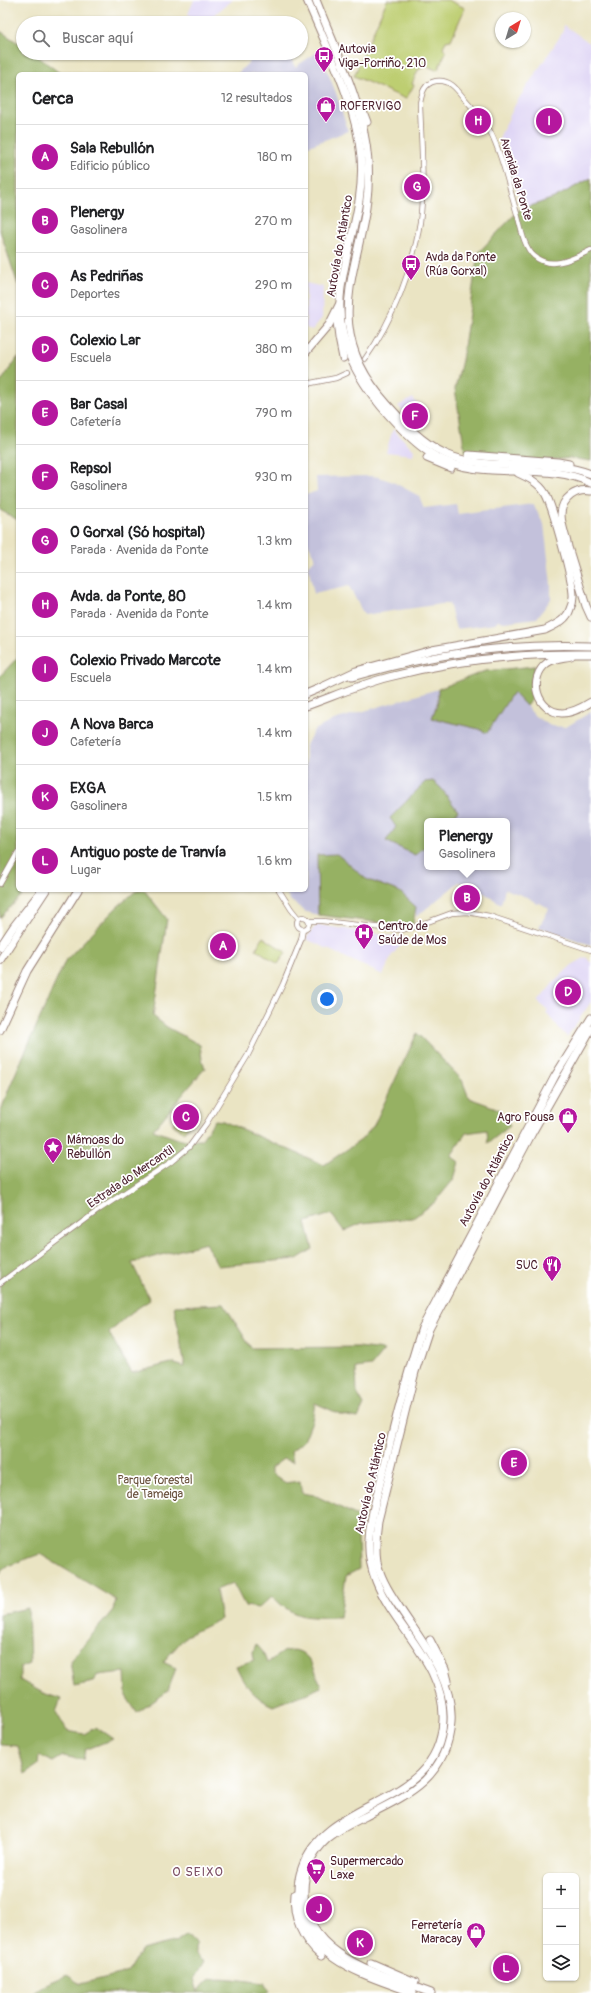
<!DOCTYPE html>
<html lang="es">
<meta charset="utf-8">
<style>
:root{--surface:#fff;--page:#f6f6f6;--text:#202124;--muted:#757577;--line:#e0e0e0;--accent:#b5179e}
body{margin:0;font-family:Pangolin,sans-serif;background:var(--page);color:var(--text)}
.controls{position:absolute;right:12px;bottom:12px;display:grid;overflow:hidden;border-radius:6px;box-shadow:0 1px 3px #0004}
.controls button{width:36px;height:36px;display:grid;place-items:center;padding:0;border:0;border-bottom:1px solid var(--line);background:var(--surface);color:var(--text);font:20px sans-serif}
.compass{position:absolute;left:495px;top:12px;width:36px;height:36px;border-radius:50%;background:var(--surface);box-shadow:0 1px 3px #0004;rotate:38deg}
.you{position:absolute;left:327px;top:999px;width:14px;height:14px;margin:-10px;border:3px solid #fff;border-radius:50%;background:#1a73e8;box-shadow:0 0 0 6px #1a73e833}
.badge{display:grid;place-items:center;width:26px;height:26px;border-radius:50%;background:var(--accent);color:#fff;font-size:13px;font-weight:700}
.pin{position:absolute;translate:-50% -50%;border:2px solid #fff;box-shadow:0 1px 4px #0006}
.popup{position:absolute;left:424px;top:818px;width:86px;height:52px;box-sizing:border-box;display:grid;place-content:center;border-radius:6px;background:var(--surface);filter:drop-shadow(0 1px 3px #0005);font-size:13px;white-space:nowrap;color:var(--muted)}
.popup b{font-size:15px;color:var(--text)}
.popup::after{content:'';position:absolute;left:50%;top:100%;margin-left:-8px;border:8px solid transparent;border-top-color:var(--surface)}
.list{margin:0;padding:0;list-style:none}
h2{display:flex;justify-content:space-between;align-items:center;height:52px;margin:0;padding:0 16px;font-size:17px}
h2 small{font-size:13px;font-weight:400;color:var(--muted)}
.list li{display:grid;grid-template-columns:26px 1fr auto;gap:12px;align-items:center;box-sizing:border-box;height:64px;padding:0 16px;border-top:1px solid var(--line)}
.list b{display:block;font-size:15px;white-space:nowrap}
.list p{margin:0;font-size:13px;white-space:nowrap;color:var(--muted)}
.list em{font-size:13px;font-style:normal;color:var(--muted)}
.icon{flex:none;width:22px;height:22px;fill:none;stroke:currentColor;stroke-width:2;stroke-linecap:round;stroke-linejoin:round}
.map{position:relative;flex:none;width:591px;height:1993px;overflow:hidden}
.search{position:absolute;background:var(--surface);box-shadow:0 1px 3px #0004;left:16px;top:16px;width:292px;height:44px;display:flex;align-items:center;gap:10px;box-sizing:border-box;padding:0 14px;border-radius:22px;color:var(--muted);font-size:15px}
.panel{position:absolute;background:var(--surface);box-shadow:0 1px 3px #0004;left:16px;top:72px;width:292px;height:820px;border-radius:6px}
.map>svg:first-child{display:block}
.built{fill:#dfd5f5}
.industrial{fill:#c3c1db;fill-rule:evenodd}
.green{fill:#bdce71;stroke:#84764e}
.forest{fill:#96b163;stroke:#706847}
.lines{fill:none;stroke-linecap:round;stroke-linejoin:round}
.minor-casing{stroke:#9a8277;stroke-width:6}
.highway-casing{stroke:#9a8277;stroke-width:9}
.minor{stroke:#fff;stroke-width:4.5}
.highway{stroke:#fff;stroke-width:7}
.labels{text-anchor:middle;dominant-baseline:central;stroke-width:3.5;stroke-linejoin:round;paint-order:stroke}
.poi-label{font-size:12px;fill:#4a1f2b;stroke:#fff;text-anchor:start}
.street-label{font-size:12px;fill:#4a1f2b;stroke:#fff}
.park-label{font-size:12px;fill:#6c5440;stroke:#fff}
.neighbourhood-label{font-size:13px;letter-spacing:1px;fill:#7c4e64;stroke:#fff}
</style>
<div class="map">
<svg width="591" height="1993" viewBox="0 0 591 1993">
<rect width="100%" height="100%" fill="#fff"/>
<filter id="ink" filterUnits="userSpaceOnUse"><feTurbulence type="fractalNoise" baseFrequency=".025" numOctaves="2"/><feDisplacementMap in="SourceGraphic" scale="8" xChannelSelector="R" yChannelSelector="G"/><feConvolveMatrix kernelMatrix="1 2 1 2 8 2 1 2 1" color-interpolation-filters="sRGB"/></filter>
<filter id="wash" filterUnits="userSpaceOnUse"><feTurbulence type="fractalNoise" baseFrequency=".012" numOctaves="4" result="noise"/><feDisplacementMap in="SourceGraphic" scale="16" xChannelSelector="R" yChannelSelector="G"/><feGaussianBlur stdDeviation="0.9" result="paint"/><feColorMatrix in="noise" values="0 0 0 0 0 0 0 0 0 0 0 0 0 0 0 0 0 1.4 0 .05"/><feComposite in="paint" operator="in"/></filter>
<g filter="url(#wash)">
<rect width="100%" height="100%" fill="#eae4c3"/>
<g class="built">
<path d="M194 0H233L203 23H199L188 14Z"/>
<path d="M564 25 591 44V203L525 215 499 138 516 103 563 32Z"/>
<path d="M306 283 323 287 322 318 312 330 306 328Z"/>
<path d="M413 398 424 414 422 418 426 424 421 429 398 406Z"/>
<path d="M393 429 414 450 413 455 386 452Z"/>
<path d="M318 925 399 937 407 938 392 955 383 975 306 939 313 929Z"/>
<path d="M586 957 591 963V1002L567 1037 546 1013 548 1010 538 1002 554 982 572 965Z"/>
</g>
<g class="industrial">
<path d="M319 51 336 93 348 131 309 146 306 145V74H237L258 53H288L295 67Z"/>
<path d="M370 476 379 477 393 482 419 496 424 508 456 504 458 514 533 504 544 524 551 584V599L537 618 504 622 498 621 495 624 456 629 449 603 364 615 349 586 314 594 308 566 315 559 306 538V495L317 491 316 477Z"/>
<path d="M438 689V701L487 733 513 691 535 716 551 726 566 727 591 712V945L539 927 549 909 540 903 537 904 529 898 505 889 501 904 478 889 459 882 416 917V907L400 892 366 879 337 854 317 856 318 915 306 912 291 901 284 890H306V745L314 730 334 720ZM427 821H507V867H427Z"/>
</g>
<g class="green">
<path d="M387 0H448L465 8 451 40 446 41 443 47 446 52 438 69 436 70 427 66 418 70 412 84 414 85 406 99 354 76Z"/>
<path d="M263 937 286 952 278 964 256 949Z"/>
<path d="M188 1101 199 1109 184 1132 173 1124Z"/>
</g>
<g class="forest">
<path d="M0 31 23 46V53H33L61 74H18V285L0 231Z"/>
<path d="M591 178V461L570 458 528 463 479 459 465 451 455 389 462 360 478 253 519 210 554 198Z"/>
<path d="M18 357V520L0 510V383Z"/>
<path d="M18 657V890H27L0 918V676Z"/>
<path d="M535 666 531 684 534 696 526 706 513 692 487 733 479 729 432 718 438 701V689L485 671Z"/>
<path d="M433 781 441 788 458 811 449 821H427V845L415 855 386 841 396 827 390 818 425 782Z"/>
<path d="M337 854 366 879 400 892 416 907 413 924 398 925 318 915 317 855Z"/>
<path d="M137 890H144L167 919 153 1016 167 1027 200 1045 202 1059 205 1068 153 1130 181 1140H201L215 1120 223 1121 324 1165 361 1140 374 1125 417 1033 462 1080 469 1098 499 1109 510 1126 488 1143 487 1130 466 1133 451 1156 459 1162 454 1179 435 1202 413 1218 362 1223 344 1231 331 1214 306 1222 313 1249 297 1259 218 1266 206 1243 132 1263 150 1300 132 1312 109 1333 132 1373 171 1363 185 1367 174 1306 224 1304 251 1348 357 1347 384 1350 371 1366 356 1368 357 1393 364 1405 358 1418 342 1415 315 1403 312 1421 304 1441 291 1451 293 1462 283 1459 271 1468V1473L284 1483 300 1481 302 1493 314 1495 362 1518 358 1533 359 1569 346 1576 340 1617C309 1617 296 1621 272 1596L259 1608 245 1606 233 1583 216 1590 221 1619 186 1636 163 1662 176 1668 168 1691 137 1713 126 1696 125 1672 97 1675 94 1682 74 1686 70 1661 113 1610 116 1600 40 1554 10 1565 0 1573V1113L10 1086 65 961 116 908Z"/>
<path d="M28 1608 30 1664 20 1668V1680L43 1693 61 1699 56 1712 67 1731 84 1734 96 1727 113 1739 85 1750 83 1760 63 1756 53 1762 39 1756 38 1765 25 1774 18 1746 0 1745V1614Z"/>
<path d="M256 1644 263 1652 267 1663C272 1660 279 1653 286 1651 308 1645 316 1671 321 1687 306 1695 289 1699 273 1706 254 1698 244 1684 236 1666L254 1660 253 1652Z"/>
<path d="M187 1934 196 1945C193 1954 197 1957 204 1962L194 1979 198 1992C201 1988 205 1983 209 1980 216 1975 253 1982 265 1983L270 1991 267 1993H33L45 1984 67 1975 80 1984 128 1972 141 1950 177 1941Z"/>
</g>
</g>
<g filter="url(#ink)">
<g class="lines">
<defs>
<g id="minor">
<path d="M365 359C393 320 413 269 420 222 425 186 421 140 420 103 422 93 424 83 436 81 449 79 456 88 463 97 473 108 484 120 491 133 504 159 509 189 518 217 521 229 524 247 534 256 551 271 574 258 591 250"/>
<path d="M306 384 336 378 347 373"/>
<path d="M0 884 18 852"/>
<path d="M279 890 291 909 299 919"/>
<circle cx="303" cy="923" r="6"/>
<path d="M309 921H322L401 930 414 927 452 913 467 912 489 916 591 950"/>
<path d="M0 1283 100 1209 171 1162 189 1147 206 1124 248 1055 283 984 301 940 303 929"/>
</g>
<g id="highway">
<path d="M307 0C327 48 357 106 361 157 365 202 347 243 341 288 334 342 359 384 395 422 407 435 419 447 435 456 483 483 545 460 591 483"/>
<path d="M316 0C336 51 364 105 368 161 375 254 308 316 387 404 404 423 422 443 446 454 491 474 545 456 591 474"/>
<path d="M362 109 367 122"/>
<path d="M336 313 339 338 343 358"/>
<path d="M306 352 329 325 339 305"/>
<path d="M306 380 307 384"/>
<path d="M469 455 558 462 569 464"/>
<path d="M427 458 451 468"/>
<path d="M591 491C576 488 562 498 561 514 561 525 566 536 568 547 574 566 580 586 586 606L591 617"/>
<path d="M571 656C563 658 554 658 547 663 527 678 537 712 562 713 573 713 583 707 591 702"/>
<path d="M352 677C429 654 511 643 591 646"/>
<path d="M322 687 356 671 432 650 545 630C555 625 567 620 570 609 572 605 573 600 573 597 574 584 552 504 545 493 539 483 529 478 518 473"/>
<path d="M306 694 325 686"/>
<path d="M306 706C334 696 361 684 389 677 456 659 522 653 591 654"/>
<path d="M0 947 14 926 42 890"/>
<path d="M0 960 46 890"/>
<path d="M0 1030 27 971 78 890"/>
<path d="M430 1640 445 1669 448 1681"/>
<path d="M295 1894C292 1918 303 1940 321 1956"/>
<path d="M371 1963 415 1982"/>
<path d="M413 1993C365 1974 311 1963 299 1905 297 1893 298 1879 302 1868 327 1795 439 1809 443 1720 445 1664 395 1629 376 1581 371 1568 368 1554 369 1540 370 1516 378 1492 384 1468 395 1421 407 1374 422 1328L555 1076 591 1018"/>
<path d="M431 1993C382 1974 303 1957 304 1891 304 1871 313 1852 328 1838 339 1829 352 1823 364 1817 408 1795 447 1778 451 1722 454 1678 420 1640 398 1605 389 1592 380 1577 377 1562 375 1548 376 1534 378 1521L415 1372 429 1329 532 1133 591 1029"/>
</g>
</defs>
<use href="#minor" class="minor-casing"/>
<use href="#highway" class="highway-casing"/>
<use href="#minor" class="minor"/>
<use href="#highway" class="highway"/>
</g>
</g>
<defs>
<symbol id="bus-pin" viewBox="-11 -11 22 30"><path d="M0 17L-7.5 6A9.5 9.5 0 1 1 7.5 6Z" fill="#b5179e" stroke="#fff"/><path d="M-5-6H5V4H4V6H2V4H-2V6H-4V4H-5ZM-3.5-4V0h7V-4ZM-3.5 1.2v1.5H-2V1.2ZM2 1.2v1.5H3.5V1.2Z" fill="#fff"/></symbol>
<symbol id="shop-pin" viewBox="-11 -11 22 30"><path d="M0 17L-7.5 6A9.5 9.5 0 1 1 7.5 6Z" fill="#b5179e" stroke="#fff"/><path d="M-5-2.5h2.3a2.7 3.5 0 0 1 5.4 0H5L5.5 6h-11ZM-1.5-2.5h3a1.5 2.3 0 0 0-3 0Z" fill="#fff"/></symbol>
<symbol id="hospital-pin" viewBox="-11 -11 22 30"><path d="M0 17L-7.5 6A9.5 9.5 0 1 1 7.5 6Z" fill="#b5179e" stroke="#fff"/><path d="M-5-5h3v3.5h4V-5h3V5h-3V1.5h-4V5h-3Z" fill="#fff"/></symbol>
<symbol id="sight-pin" viewBox="-11 -11 22 30"><path d="M0 17L-7.5 6A9.5 9.5 0 1 1 7.5 6Z" fill="#b5179e" stroke="#fff"/><path d="M0-6L1.8-2.2L6-1.7L2.9 1.2L3.7 5.4L0 3.3L-3.7 5.4L-2.9 1.2L-6-1.7L-1.8-2.2Z" fill="#fff"/></symbol>
<symbol id="restaurant-pin" viewBox="-11 -11 22 30"><path d="M0 17L-7.5 6A9.5 9.5 0 1 1 7.5 6Z" fill="#b5179e" stroke="#fff"/><path d="M-5-6h1v4h1v-4h1v4h1v-4h1v5L-1.5 .5V6h-2V.5L-5-1ZM5-6V6H3V1.5H1.5Q1.5-4 5-6Z" fill="#fff"/></symbol>
<symbol id="supermarket-pin" viewBox="-11 -11 22 30"><path d="M0 17L-7.5 6A9.5 9.5 0 1 1 7.5 6Z" fill="#b5179e" stroke="#fff"/><path d="M-6-5.5h2.5l.6 2H6L4.5 2H-2.5L-4.4-4H-6ZM-1.5 3.2a1.3 1.3 0 1 0 .1 0ZM3 3.2a1.3 1.3 0 1 0 .1 0Z" fill="#fff"/></symbol>
</defs>
<g fill-rule="evenodd">
<use href="#bus-pin" x="313" y="45" width="22" height="30"/>
<use href="#shop-pin" x="315" y="95" width="22" height="30"/>
<use href="#bus-pin" x="400" y="253" width="22" height="30"/>
<use href="#hospital-pin" x="353" y="922" width="22" height="30"/>
<use href="#shop-pin" x="557" y="1106" width="22" height="30"/>
<use href="#sight-pin" x="42" y="1136" width="22" height="30"/>
<use href="#restaurant-pin" x="541" y="1254" width="22" height="30"/>
<use href="#supermarket-pin" x="305" y="1857" width="22" height="30"/>
<use href="#shop-pin" x="465" y="1921" width="22" height="30"/>
</g>
<g class="labels">
<g class="poi-label">
<text x="338" y="49">Autovia<tspan x="338" dy="14">Viga-Porriño, 210</tspan></text>
<text x="340" y="106">ROFERVIGO</text>
<text x="425" y="257">Avda da Ponte<tspan x="425" dy="14">(Rúa Gorxal)</tspan></text>
<text x="378" y="926">Centro de<tspan x="378" dy="14">Saúde de Mos</tspan></text>
<text x="554" y="1117" text-anchor="end">Agro Pousa</text>
<text x="67" y="1140">Mámoas do<tspan x="67" dy="14">Rebullón</tspan></text>
<text x="538" y="1265" text-anchor="end">SUC</text>
<text x="330" y="1861">Supermercado<tspan x="330" dy="14">Laxe</tspan></text>
<text x="462" y="1925" text-anchor="end">Ferretería<tspan x="462" dy="14">Maracay</tspan></text>
</g>
<g class="street-label">
<text transform="translate(516 179) rotate(73)">Avenida da Ponte</text>
<text transform="translate(340 246) rotate(-80)">Autovía do Atlántico</text>
<text transform="translate(131 1177) rotate(-34)">Estrada do Mercantil</text>
<text transform="translate(487 1180) rotate(-62)">Autovía do Atlántico</text>
<text transform="translate(371 1483) rotate(-77)">Autovía do Atlántico</text>
</g>
<g class="park-label">
<text x="155" y="1480">Parque forestal<tspan x="155" dy="14">de Tameiga</tspan></text>
</g>
<g class="neighbourhood-label">
<text x="198" y="1872">O SEIXO</text>
</g>
</g>
</svg>
<div class="controls">
<button>+</button>
<button>−</button>
<button><svg class="icon" aria-label="layers" viewBox="0 0 24 24"><path d="M12 4l9 5-9 5-9-5zM3 14l9 5 9-5"/></svg></button>
</div>
<svg class="compass" viewBox="-18 -18 36 36"><path d="M0-13l5 13h-10z" fill="#e53935"/><path d="M0 13l5-13h-10z" fill="#757577"/></svg>
<div class="you"></div>
<div class="pin badge" style="left:223px;top:946px">A</div>
<div class="pin badge" style="left:467px;top:898px">B</div>
<div class="popup"><b>Plenergy</b>Gasolinera</div>
<div class="pin badge" style="left:186px;top:1117px">C</div>
<div class="pin badge" style="left:568px;top:992px">D</div>
<div class="pin badge" style="left:514px;top:1463px">E</div>
<div class="pin badge" style="left:415px;top:416px">F</div>
<div class="pin badge" style="left:417px;top:187px">G</div>
<div class="pin badge" style="left:478px;top:121px">H</div>
<div class="pin badge" style="left:549px;top:121px">I</div>
<div class="pin badge" style="left:319px;top:1909px">J</div>
<div class="pin badge" style="left:360px;top:1943px">K</div>
<div class="pin badge" style="left:506px;top:1968px">L</div>
<div class="search"><svg class="icon" aria-label="search" viewBox="0 0 24 24"><circle cx="10" cy="10" r="6"/><path d="M15 15l6 6"/></svg>Buscar aquí</div>
<section class="panel">
<h2>Cerca<small>12 resultados</small></h2>
<ul class="list">
<li><span class="badge">A</span><div><b>Sala Rebullón</b><p>Edificio público</p></div><em>180 m</em></li>
<li><span class="badge">B</span><div><b>Plenergy</b><p>Gasolinera</p></div><em>270 m</em></li>
<li><span class="badge">C</span><div><b>As Pedriñas</b><p>Deportes</p></div><em>290 m</em></li>
<li><span class="badge">D</span><div><b>Colexio Lar</b><p>Escuela</p></div><em>380 m</em></li>
<li><span class="badge">E</span><div><b>Bar Casal</b><p>Cafetería</p></div><em>790 m</em></li>
<li><span class="badge">F</span><div><b>Repsol</b><p>Gasolinera</p></div><em>930 m</em></li>
<li><span class="badge">G</span><div><b>O Gorxal (Só hospital)</b><p>Parada · Avenida da Ponte</p></div><em>1.3 km</em></li>
<li><span class="badge">H</span><div><b>Avda. da Ponte, 80</b><p>Parada · Avenida da Ponte</p></div><em>1.4 km</em></li>
<li><span class="badge">I</span><div><b>Colexio Privado Marcote</b><p>Escuela</p></div><em>1.4 km</em></li>
<li><span class="badge">J</span><div><b>A Nova Barca</b><p>Cafetería</p></div><em>1.4 km</em></li>
<li><span class="badge">K</span><div><b>EXGA</b><p>Gasolinera</p></div><em>1.5 km</em></li>
<li><span class="badge">L</span><div><b>Antiguo poste de Tranvía</b><p>Lugar</p></div><em>1.6 km</em></li>
</ul>
</section>
</div>
